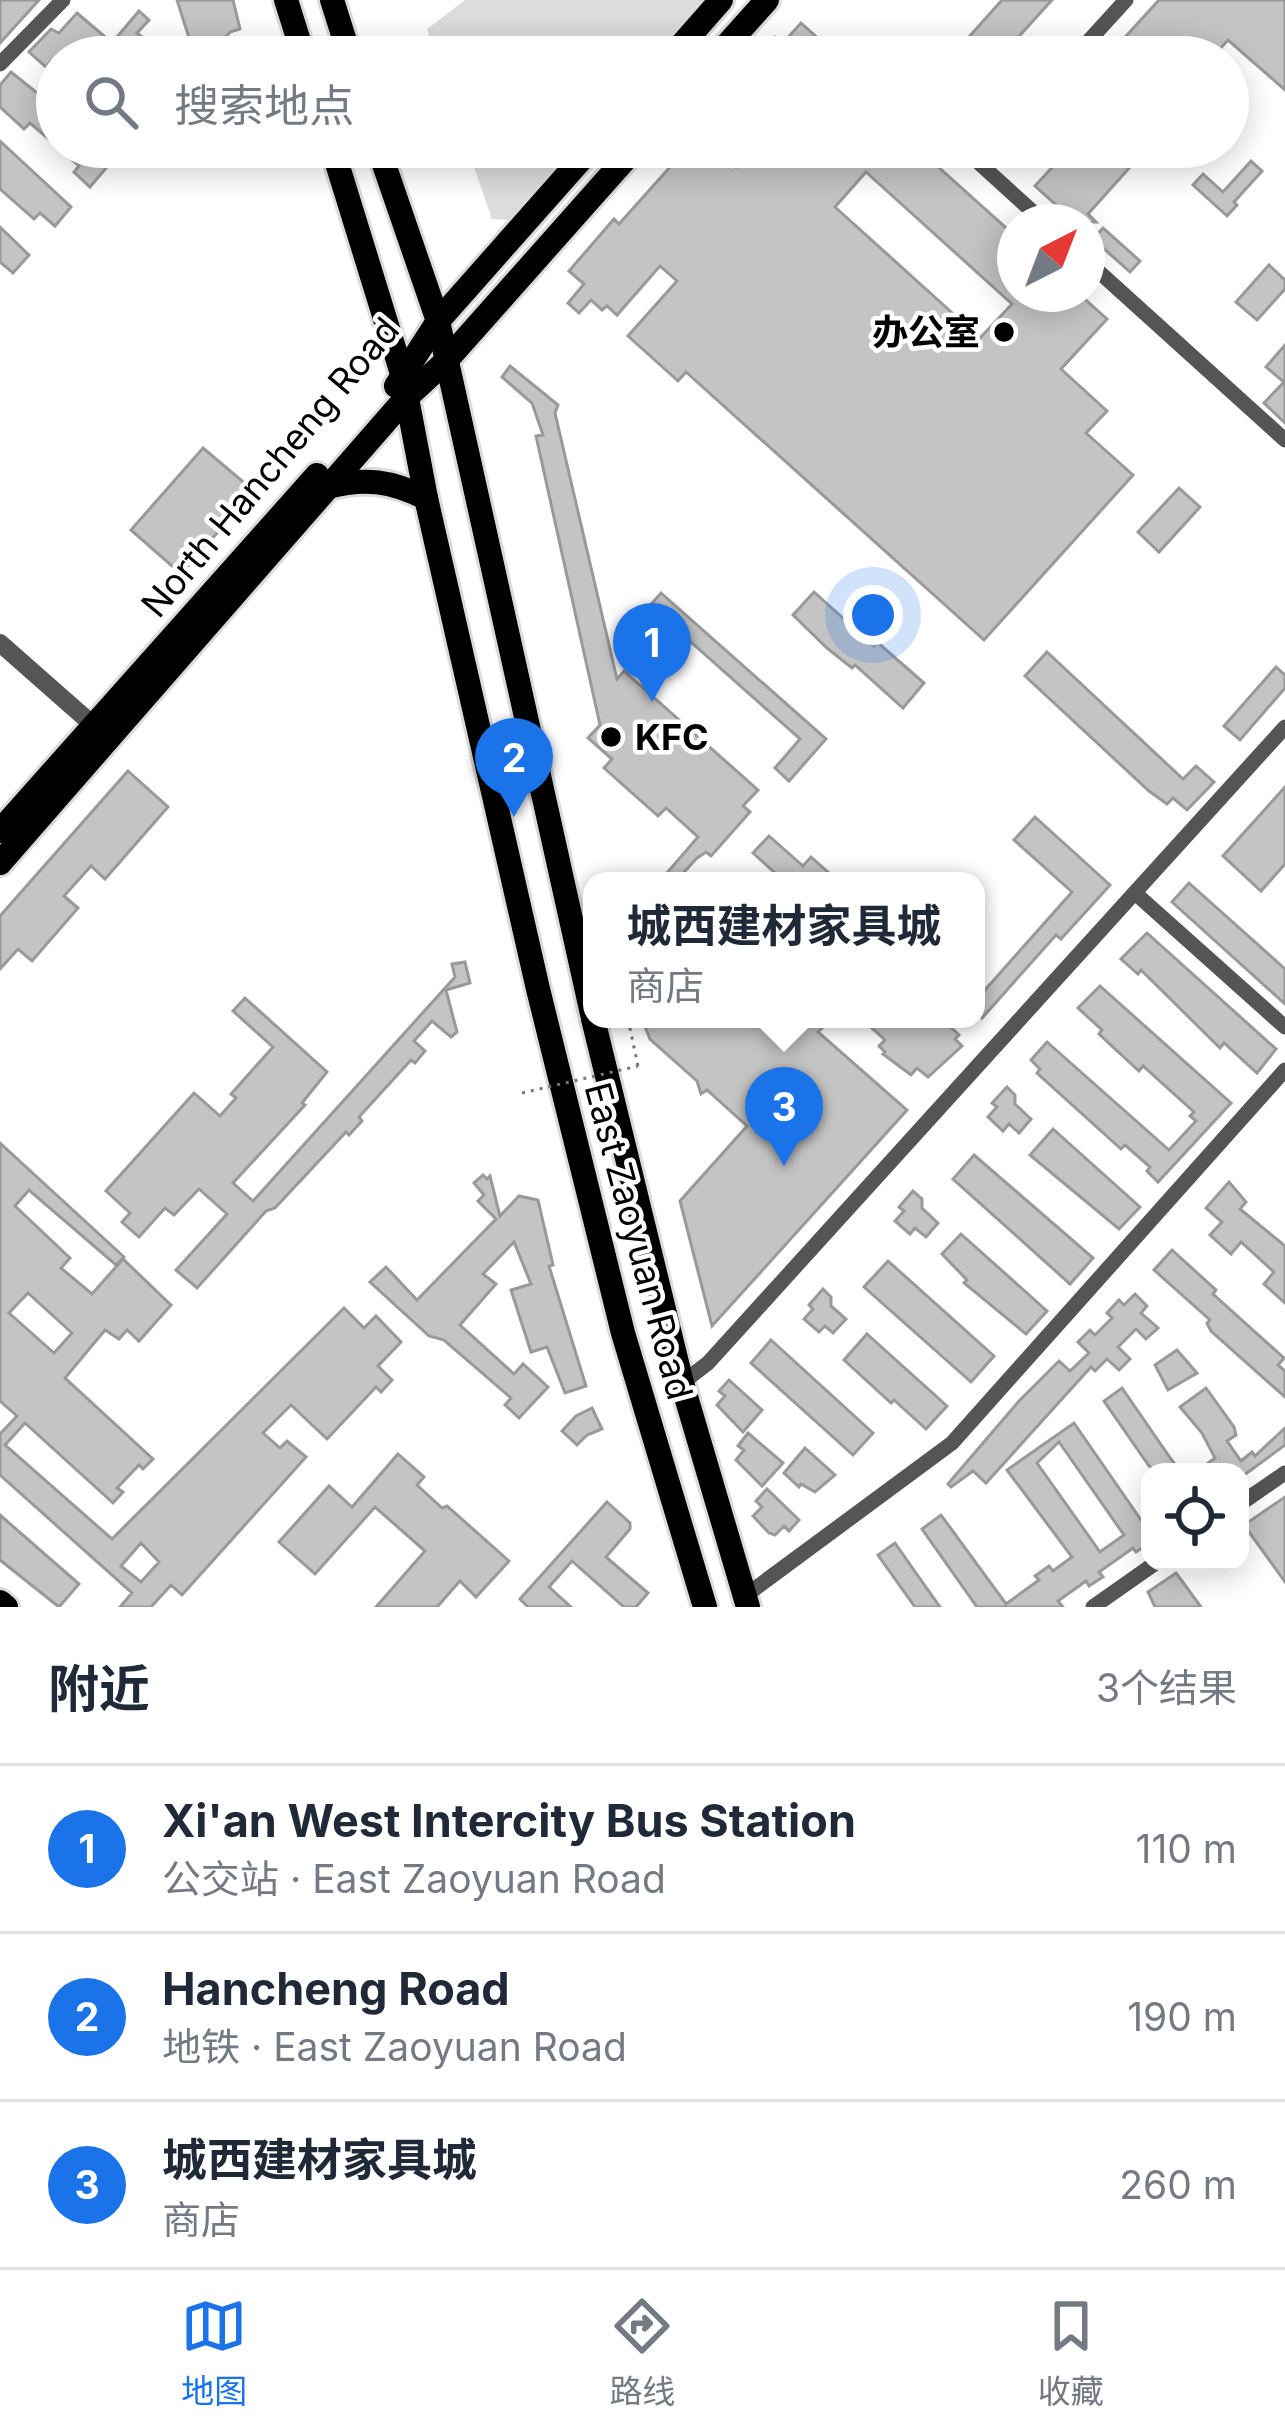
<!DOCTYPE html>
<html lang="zh">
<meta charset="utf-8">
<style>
:root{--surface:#fff;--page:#f6f6f7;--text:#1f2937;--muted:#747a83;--line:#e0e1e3;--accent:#1a73e8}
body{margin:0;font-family:Inter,"Noto Sans SC",sans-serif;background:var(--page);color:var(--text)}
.controls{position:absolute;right:36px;bottom:36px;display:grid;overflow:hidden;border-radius:24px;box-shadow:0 6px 30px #0003}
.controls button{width:108px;height:108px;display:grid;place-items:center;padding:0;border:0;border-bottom:3px solid var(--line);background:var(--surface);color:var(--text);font:60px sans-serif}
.compass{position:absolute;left:997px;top:204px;width:108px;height:108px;border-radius:50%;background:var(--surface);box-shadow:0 6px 30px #0003;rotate:42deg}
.you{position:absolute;left:873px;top:615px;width:42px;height:42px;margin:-30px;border:9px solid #fff;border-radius:50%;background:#1a73e8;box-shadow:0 0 0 18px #1a73e833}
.badge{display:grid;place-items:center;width:78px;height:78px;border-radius:50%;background:var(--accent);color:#fff;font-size:39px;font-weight:700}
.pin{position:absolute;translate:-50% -99px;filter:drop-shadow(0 3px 6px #0008)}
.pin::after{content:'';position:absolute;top:63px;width:42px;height:36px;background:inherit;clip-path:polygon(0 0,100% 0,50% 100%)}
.popup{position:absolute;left:583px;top:872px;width:402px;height:156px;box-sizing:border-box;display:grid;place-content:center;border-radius:24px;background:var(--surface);filter:drop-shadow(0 3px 9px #0005);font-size:39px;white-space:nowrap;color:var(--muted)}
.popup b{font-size:45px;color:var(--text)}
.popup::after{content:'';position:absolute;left:50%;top:100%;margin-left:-24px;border:24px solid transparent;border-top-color:var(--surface)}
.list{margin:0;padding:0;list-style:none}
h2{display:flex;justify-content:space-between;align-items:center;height:156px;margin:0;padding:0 48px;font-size:51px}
h2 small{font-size:39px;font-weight:400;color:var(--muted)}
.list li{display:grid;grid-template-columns:78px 1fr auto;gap:36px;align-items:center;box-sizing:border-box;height:168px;padding:0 48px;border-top:3px solid var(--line)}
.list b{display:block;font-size:45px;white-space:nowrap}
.list p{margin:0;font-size:39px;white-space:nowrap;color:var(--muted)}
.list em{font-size:39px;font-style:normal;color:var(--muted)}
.icon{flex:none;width:66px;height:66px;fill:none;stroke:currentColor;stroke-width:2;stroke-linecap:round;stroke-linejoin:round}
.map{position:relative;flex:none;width:1285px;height:1607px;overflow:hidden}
.search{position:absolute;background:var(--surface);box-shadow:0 6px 30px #0003;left:36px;right:36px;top:36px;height:132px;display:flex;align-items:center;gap:30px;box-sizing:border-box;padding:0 42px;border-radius:66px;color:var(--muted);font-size:45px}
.sheet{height:660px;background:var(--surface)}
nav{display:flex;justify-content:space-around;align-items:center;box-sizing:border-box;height:168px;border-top:3px solid var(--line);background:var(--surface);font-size:33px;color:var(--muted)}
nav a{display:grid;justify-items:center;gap:6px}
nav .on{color:var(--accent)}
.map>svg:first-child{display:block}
.green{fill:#dcdcdc}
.building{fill:#c4c4c4;stroke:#999;stroke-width:3;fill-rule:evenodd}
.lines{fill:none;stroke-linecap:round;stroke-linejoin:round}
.primary-casing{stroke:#dbdbdb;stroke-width:30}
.path{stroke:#777;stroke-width:3;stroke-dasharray:3 6;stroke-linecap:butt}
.minor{stroke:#555;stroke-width:15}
.tertiary{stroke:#555;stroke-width:18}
.primary{stroke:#000;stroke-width:24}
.path-bridge{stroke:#777;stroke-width:3;stroke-dasharray:3 6;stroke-linecap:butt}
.poi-dot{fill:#000;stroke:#fff;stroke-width:4.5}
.labels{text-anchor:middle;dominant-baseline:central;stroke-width:9;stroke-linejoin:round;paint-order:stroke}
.poi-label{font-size:36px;font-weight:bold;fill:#000;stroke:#fff;text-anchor:end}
.street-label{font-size:36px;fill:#000;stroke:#fff}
</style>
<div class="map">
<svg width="1285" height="1607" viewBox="0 0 1285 1607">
<rect width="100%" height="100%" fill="#fff"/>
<g class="green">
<path d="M465 0H702L652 57H437L427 29Z"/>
<path d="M467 147H572L508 220 492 219Z"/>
</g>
<g class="building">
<path d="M0 0H39L0 43Z"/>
<path d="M177 0H233L240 29 230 32 209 57H179L191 44Z"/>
<path d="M1002 0H1052L1000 57H951Z"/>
<path d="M1159 0H1285V90L1228 40 1213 57H1107Z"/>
<path d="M139 11 149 20 137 33 145 39 129 57H112L105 51Z"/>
<path d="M77 13 104 36 85 57H57V66L51 61 46 67 29 52 51 29 59 33Z"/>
<path d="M801 23 822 42 809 57H758L775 37 783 43Z"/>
<path d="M11 72 57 109V146L30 123 24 129 0 107V85Z"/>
<path d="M0 141 71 207 55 226 40 213 34 219 0 189Z"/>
<path d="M58 147H100L112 161 90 187 74 172 79 166Z"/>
<path d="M688 147H715L736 167 754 147H916L1015 236V294H1079L1107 319 1061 369 1107 411 1086 433 1133 475 984 640 686 372 678 381 628 336 677 281 660 266 617 315 607 306 602 310 591 300 579 313 568 303 584 284 569 271 614 219 619 224ZM866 172 1012 304 980 338 835 207Z"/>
<path d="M1045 147H1148L1088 214 1096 222H1075L1035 186 1059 160Z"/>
<path d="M1251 161 1262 171 1234 202 1237 205 1227 216 1193 185 1203 174 1223 192Z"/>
<path d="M0 227 29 255 13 273 0 262Z"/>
<path d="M1103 228 1140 261 1130 272 1093 239Z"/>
<path d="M1269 265 1285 280V289L1257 320 1236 302Z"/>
<path d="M1285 345V423L1264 403 1284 382 1266 367Z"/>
<path d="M510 366 558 405 555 413 617 679 624 671 758 790 743 806 750 812 711 856 706 852 697 858 676 881H660L698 837 666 808 658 816 604 768 612 759 588 738 600 725 536 436 543 435 532 403 502 377Z"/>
<path d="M203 448 254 491 181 574 131 530Z"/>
<path d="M1179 488 1200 507 1159 552 1138 532Z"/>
<path d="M814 592 874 646 877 642 924 683 903 708 855 665 852 668 827 648 793 615Z"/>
<path d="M661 593 826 739 789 781 775 768 800 739 665 619 638 648 624 635Z"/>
<path d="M1047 652 1183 779 1196 766 1214 782 1187 810 1173 798 1167 804 1149 791 1025 676Z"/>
<path d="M1276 667 1285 675V688L1240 740 1224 726Z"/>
<path d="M128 771 168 807 105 879 91 866 64 896 78 908 32 961 18 949 0 969V916Z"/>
<path d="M1285 787V864L1261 891 1223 856Z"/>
<path d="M1035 817 1110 885 1061 939 1056 935 982 1018 976 1012V1000L1072 892 1014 840Z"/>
<path d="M769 836 803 866 811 857 838 881H797L791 876 784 881 753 853Z"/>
<path d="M1189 883 1285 969V1004L1172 902Z"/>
<path d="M1147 933 1276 1049 1257 1073 1224 1043 1220 1048 1141 970 1138 974 1121 959Z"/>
<path d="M465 962 470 983 446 990 457 1032 451 1037 432 1021 414 1041 425 1051 415 1063 411 1060 359 1117 362 1121 349 1135 346 1132 275 1208 266 1211 197 1288 176 1270 227 1214 199 1189 174 1215 165 1208 139 1237 122 1222 130 1213 106 1191 194 1093 220 1116 236 1098 231 1094 273 1047 233 1011 245 998 327 1072 302 1103 305 1105 233 1183 253 1201 455 977 452 964Z"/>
<path d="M1100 986 1231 1103 1158 1182 1147 1171 1150 1167 1125 1145 1121 1149 1037 1073 1040 1069 1031 1060 1047 1042 1169 1150 1196 1121 1190 1116 1194 1112 1143 1066 1139 1071 1099 1034 1102 1030 1078 1008Z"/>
<path d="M642 1019H783L789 1025 795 1019H812L822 1028 818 1032 907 1110 712 1326 680 1201 747 1126 707 1090 701 1094 697 1081 650 1039Z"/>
<path d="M862 1019H942L959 1035 955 1039 962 1046 928 1077 917 1068 911 1075 883 1054 885 1052 879 1046 885 1040Z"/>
<path d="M1007 1087 1015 1095V1104L1031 1119 1019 1133 1009 1124 1003 1131 988 1117 997 1107 992 1103Z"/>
<path d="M1053 1129 1140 1207 1119 1229 1030 1155Z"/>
<path d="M0 1143 124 1257 116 1265 29 1190 15 1206 70 1258 61 1268 92 1294 123 1259 171 1305 139 1341 127 1330 119 1339 105 1330 65 1378 153 1459 143 1469 139 1465 117 1488 123 1492 113 1503 25 1423 5 1445 112 1539 344 1308 364 1328 376 1316 401 1342 378 1366 392 1380 381 1392 376 1387 327 1439 291 1405 263 1433 280 1448 287 1441 306 1457 182 1595 171 1585 151 1607H120L132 1593 0 1475V1434L17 1416 0 1401ZM28 1293 72 1333 54 1353 9 1313ZM141 1543 159 1562 141 1582 121 1566Z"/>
<path d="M974 1155 1093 1258 1070 1284 953 1179Z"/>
<path d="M483 1175 487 1179 490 1176 500 1216 519 1196 538 1200 553 1265 549 1266 586 1386 565 1393 547 1347 531 1352 511 1290 531 1284 514 1242 483 1274 496 1284 460 1325 514 1374 523 1364 548 1387 519 1418 505 1405 511 1398 444 1340 429 1336 370 1282 386 1267 417 1300 496 1219 478 1201 484 1195 474 1183Z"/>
<path d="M1229 1182 1246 1202 1240 1209 1285 1246V1303L1264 1284 1274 1272 1241 1242 1231 1254 1210 1235 1222 1222 1206 1208Z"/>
<path d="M913 1191 922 1199V1208L938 1223 926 1237 915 1228 910 1234 895 1221 904 1211 899 1207Z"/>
<path d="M961 1234 1047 1311 1026 1334 964 1283 967 1280 942 1254Z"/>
<path d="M1172 1250 1216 1290 1213 1294 1284 1358 1278 1365 1285 1371V1397L1211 1331 1207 1323 1210 1320 1154 1270Z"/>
<path d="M888 1261 994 1356 971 1382 864 1287Z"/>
<path d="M823 1289 831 1297V1306L846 1319 833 1333 825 1326 819 1332 804 1319 813 1309 809 1305Z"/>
<path d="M1135 1294 1147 1306 1141 1313 1158 1328 1146 1339 1136 1329 1118 1347 1130 1359 1119 1370 1107 1359 1095 1371 1091 1367 986 1483 973 1471 951 1487 948 1484 1019 1401 1059 1361 1070 1371 1089 1353 1078 1342 1090 1330 1095 1335 1112 1318 1107 1313 1119 1300 1124 1305Z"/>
<path d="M867 1334 947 1406 926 1429 894 1400 891 1403 844 1360Z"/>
<path d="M771 1340 873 1433 853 1455 751 1363Z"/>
<path d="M1177 1350 1197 1373 1168 1390 1155 1365Z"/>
<path d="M729 1380 762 1410 743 1432 717 1405 725 1396 719 1391Z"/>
<path d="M1122 1388 1171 1459 1181 1472H1156L1149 1466 1104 1401Z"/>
<path d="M1206 1388 1234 1427 1236 1435 1227 1441 1241 1461 1252 1452 1255 1456 1285 1428V1445L1240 1478V1472H1196L1215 1458 1202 1433 1180 1407Z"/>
<path d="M592 1408 602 1429 587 1435 577 1445 562 1431 576 1416Z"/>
<path d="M1074 1423 1150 1533V1543L1136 1552 1133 1548 1099 1572 1103 1577 1089 1586 1086 1581 1058 1601 1063 1607H977L922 1529 941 1515 1006 1604 1039 1580 1035 1576 1049 1566 1053 1571 1072 1557 1007 1470ZM1059 1442 1124 1535 1100 1552 1037 1463Z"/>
<path d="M748 1433 783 1463 762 1486 736 1460 744 1450 738 1446Z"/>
<path d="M805 1448 835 1475 815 1492 801 1484 799 1487 784 1473Z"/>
<path d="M398 1454 424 1477 417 1485 442 1508 447 1506 509 1561 476 1597 460 1581 437 1607H376L425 1551 375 1507 315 1574 279 1542 329 1486 352 1507Z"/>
<path d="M767 1489 799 1520 789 1531 784 1526 775 1535 769 1533 753 1516 762 1507 756 1501Z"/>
<path d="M1285 1497V1582L1244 1525Z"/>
<path d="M607 1502 630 1523V1529L606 1557 648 1593 636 1607H624L572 1561 549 1587 571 1607H528L520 1599Z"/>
<path d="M0 1515 79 1584 59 1607 0 1560Z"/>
<path d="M895 1543 911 1566 940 1607H915L878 1555Z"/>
<path d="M1176 1573 1182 1581 1201 1607H1155L1148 1592Z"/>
</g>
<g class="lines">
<defs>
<g id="primary">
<path d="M286 0 304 57"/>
<path d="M332 0 350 57"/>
<path d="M671 57 721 0"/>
<path d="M716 57 767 0"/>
<path d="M332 147 403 377 426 498 538 989 623 1333 705 1607"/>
<path d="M378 147 438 321 592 1014"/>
<path d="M396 386 438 321 592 147"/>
<path d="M328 487C365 477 391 481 426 498"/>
<path d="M0 831 317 475"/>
<path d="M0 863 406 398 445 362 636 147"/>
<path d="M593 1019 682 1383 748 1607"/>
<path d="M0 1602 6 1607"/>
</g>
</defs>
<use href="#primary" class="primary-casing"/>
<path class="path" d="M628 1019 638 1066"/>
<g class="minor">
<path d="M1074 57 1126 0"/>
<path d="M0 64 63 0"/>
<path d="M992 147 978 162 1044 222"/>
<path d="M1087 261 1285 440"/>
<path d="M1135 893 1285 1027"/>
<path d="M682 1383 708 1363 1285 727"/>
<path d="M1240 1504 1285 1473"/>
<path d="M745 1596 952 1443 1285 1070"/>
<path d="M1093 1607 1157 1562"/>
</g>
<path class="tertiary" d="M0 643 101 732"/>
<use href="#primary" class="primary"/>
<path class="path-bridge" d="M522 1093 638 1066"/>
</g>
<g class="poi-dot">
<circle cx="1004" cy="332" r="12"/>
<circle cx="611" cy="737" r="12"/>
</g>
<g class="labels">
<g class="poi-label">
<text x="980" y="332">办公室</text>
<text x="635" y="737" text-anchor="start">KFC</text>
</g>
<g class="street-label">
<text transform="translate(270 467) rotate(-50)">North Hancheng Road</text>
<text transform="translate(639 1241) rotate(75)">East Zaoyuan Road</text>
</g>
</g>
</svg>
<div class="controls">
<button><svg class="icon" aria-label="locate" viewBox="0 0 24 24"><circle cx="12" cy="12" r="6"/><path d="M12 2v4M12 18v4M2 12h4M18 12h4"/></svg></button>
</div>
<svg class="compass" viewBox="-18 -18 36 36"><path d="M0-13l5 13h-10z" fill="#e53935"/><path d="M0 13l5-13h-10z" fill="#747a83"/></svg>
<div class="you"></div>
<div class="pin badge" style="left:652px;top:702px">1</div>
<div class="pin badge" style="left:514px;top:817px">2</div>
<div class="pin badge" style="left:784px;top:1166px">3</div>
<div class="popup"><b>城西建材家具城</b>商店</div>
<div class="search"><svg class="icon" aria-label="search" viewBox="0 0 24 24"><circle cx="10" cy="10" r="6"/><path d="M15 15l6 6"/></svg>搜索地点</div>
</div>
<section class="sheet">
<h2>附近<small>3个结果</small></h2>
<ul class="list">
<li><span class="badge">1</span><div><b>Xi'an West Intercity Bus Station</b><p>公交站 · East Zaoyuan Road</p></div><em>110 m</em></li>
<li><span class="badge">2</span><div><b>Hancheng Road</b><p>地铁 · East Zaoyuan Road</p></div><em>190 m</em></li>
<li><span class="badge">3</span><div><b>城西建材家具城</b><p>商店</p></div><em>260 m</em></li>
</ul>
</section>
<nav>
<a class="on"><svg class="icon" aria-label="map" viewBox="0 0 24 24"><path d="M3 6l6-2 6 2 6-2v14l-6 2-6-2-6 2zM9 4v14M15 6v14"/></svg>地图</a>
<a><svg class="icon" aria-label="directions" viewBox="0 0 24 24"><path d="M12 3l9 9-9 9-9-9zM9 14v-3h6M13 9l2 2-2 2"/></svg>路线</a>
<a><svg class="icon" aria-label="saved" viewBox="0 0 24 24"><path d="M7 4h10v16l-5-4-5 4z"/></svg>收藏</a>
</nav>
